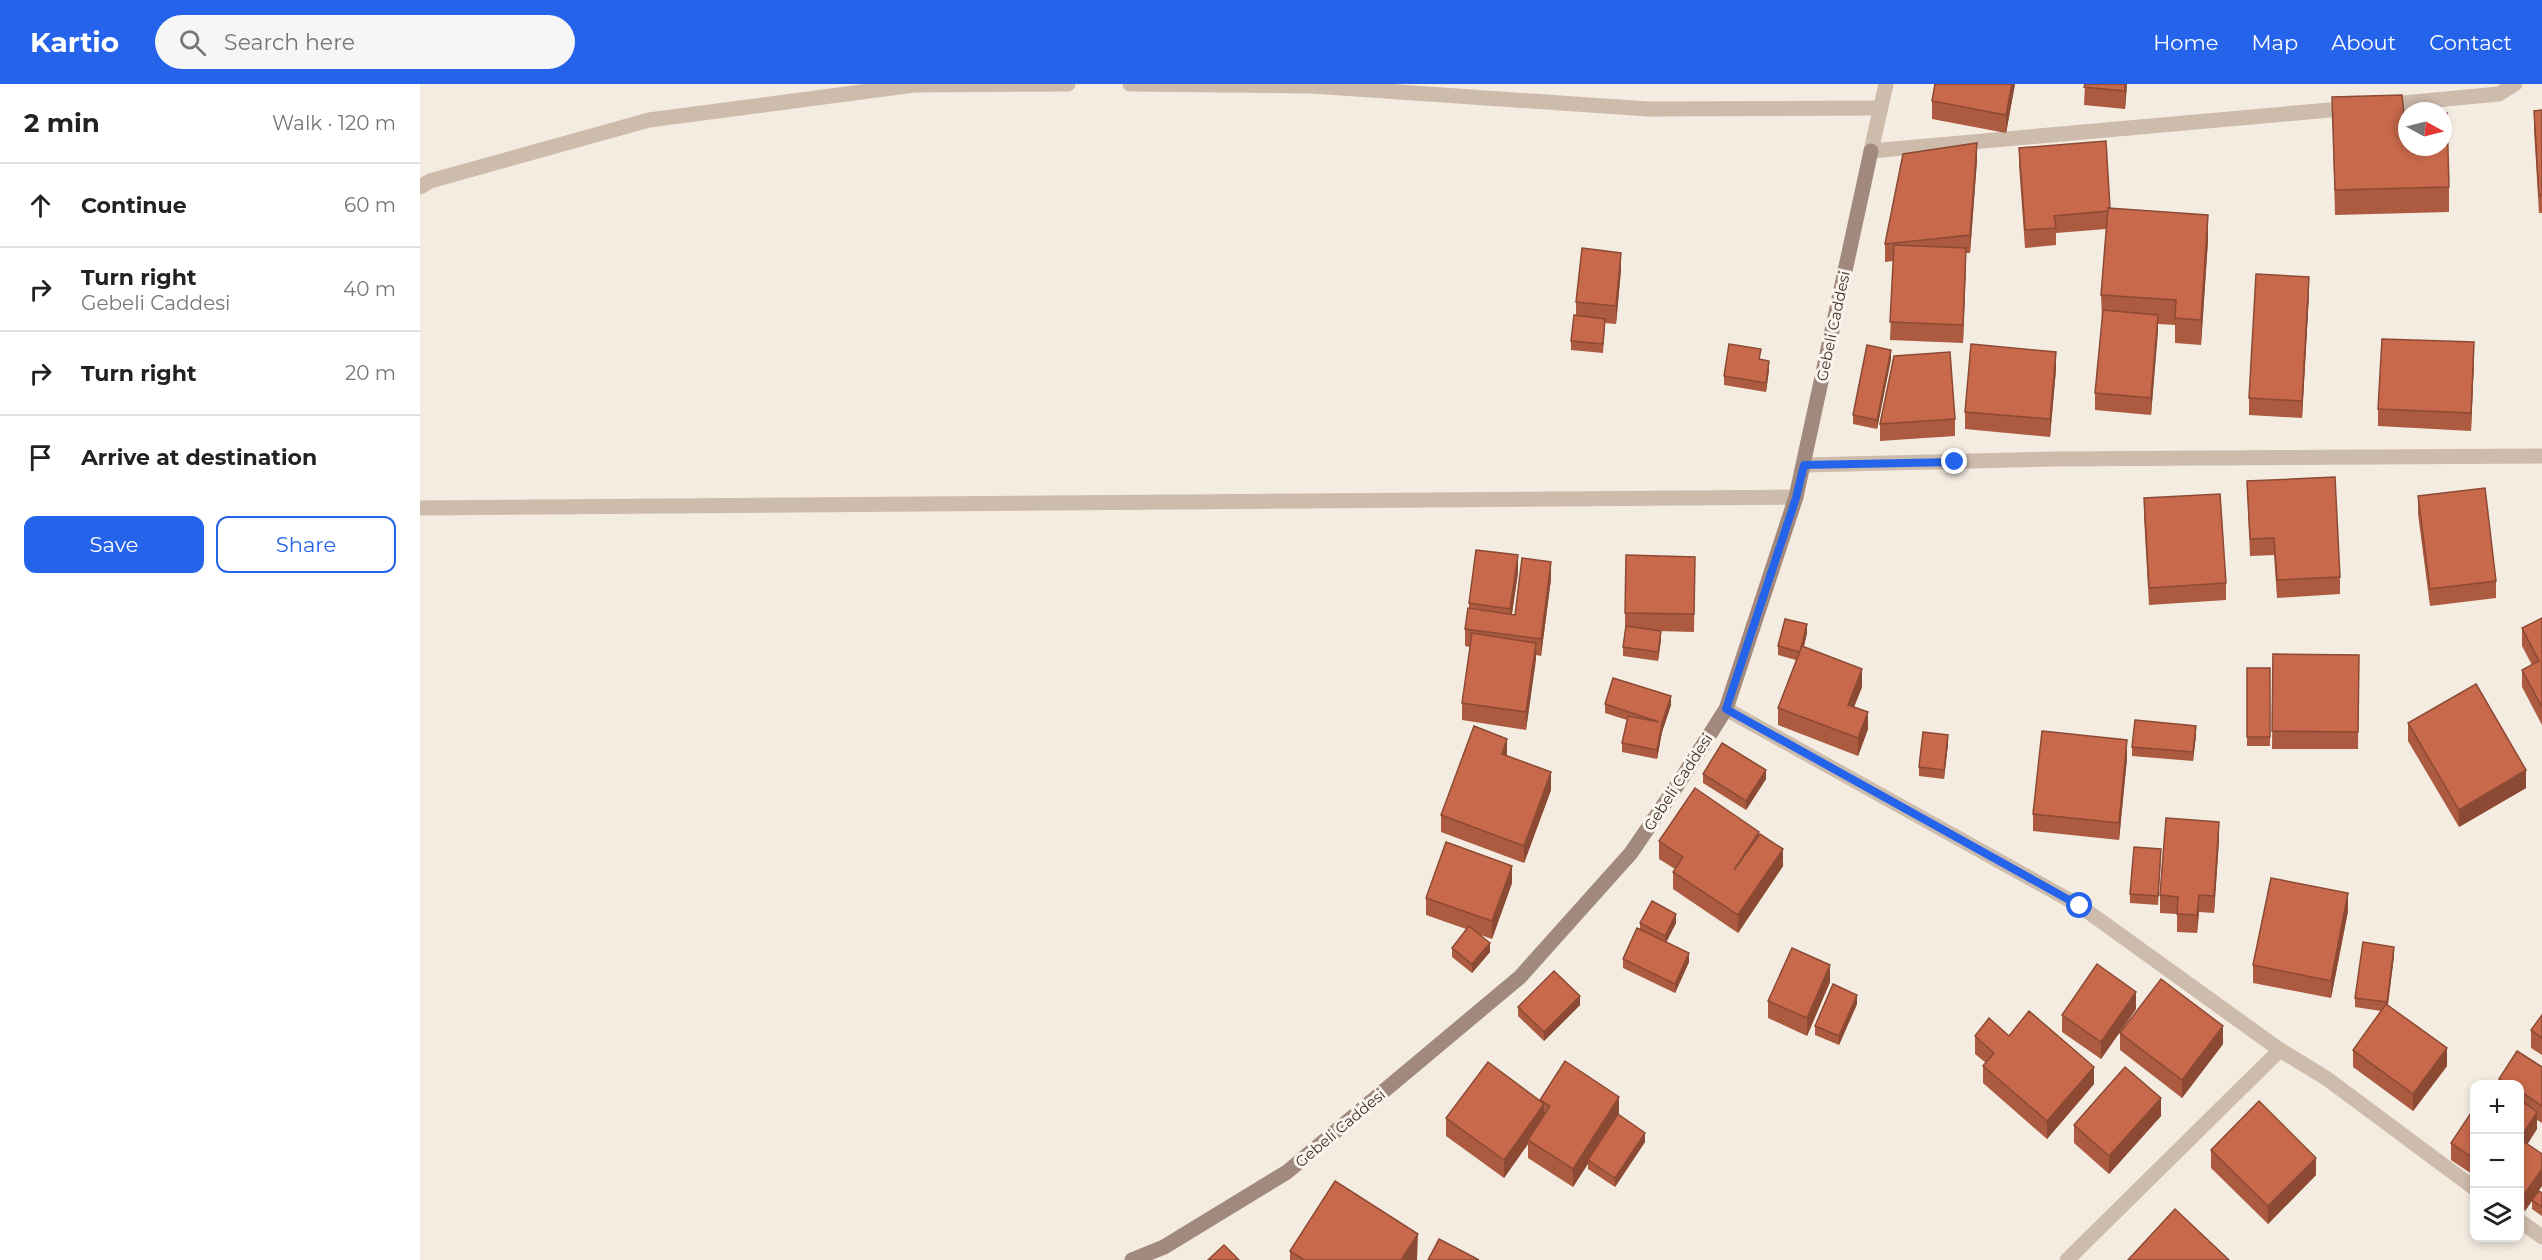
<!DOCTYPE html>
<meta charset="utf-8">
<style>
:root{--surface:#fff;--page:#f6f6f6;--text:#222;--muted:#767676;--line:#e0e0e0;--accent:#2563eb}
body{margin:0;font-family:Montserrat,sans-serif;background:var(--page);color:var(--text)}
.controls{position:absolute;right:18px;bottom:18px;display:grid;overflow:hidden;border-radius:12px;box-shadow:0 3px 9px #0003}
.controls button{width:54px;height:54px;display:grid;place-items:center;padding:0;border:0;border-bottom:2px solid var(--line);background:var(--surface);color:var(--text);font:30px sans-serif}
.compass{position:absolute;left:1978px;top:18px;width:54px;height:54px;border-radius:50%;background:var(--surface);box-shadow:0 3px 9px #0003;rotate:97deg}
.stop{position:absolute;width:18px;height:18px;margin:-14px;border:4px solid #2563eb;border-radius:50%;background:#fff}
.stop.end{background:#2563eb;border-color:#fff;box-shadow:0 2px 6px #0008}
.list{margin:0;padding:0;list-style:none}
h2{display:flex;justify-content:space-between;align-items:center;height:78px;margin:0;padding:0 24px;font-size:26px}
h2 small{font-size:20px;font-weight:400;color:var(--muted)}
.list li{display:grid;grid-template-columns:39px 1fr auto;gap:18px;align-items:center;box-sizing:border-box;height:84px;padding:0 24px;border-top:2px solid var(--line)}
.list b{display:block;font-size:22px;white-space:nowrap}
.list p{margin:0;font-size:20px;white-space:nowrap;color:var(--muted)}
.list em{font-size:20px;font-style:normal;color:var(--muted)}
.actions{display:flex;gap:12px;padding:18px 24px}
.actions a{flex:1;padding:14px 0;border:2px solid var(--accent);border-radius:12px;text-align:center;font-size:21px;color:var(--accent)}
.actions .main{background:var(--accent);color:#fff}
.icon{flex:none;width:33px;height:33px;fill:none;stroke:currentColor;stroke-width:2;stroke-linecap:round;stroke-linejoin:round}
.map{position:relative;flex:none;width:2122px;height:1176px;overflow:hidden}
header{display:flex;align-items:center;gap:36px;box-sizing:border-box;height:84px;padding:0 30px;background:var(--accent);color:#fff}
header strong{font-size:28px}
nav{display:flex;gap:33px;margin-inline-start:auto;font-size:21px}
.search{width:420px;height:54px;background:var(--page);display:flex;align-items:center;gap:15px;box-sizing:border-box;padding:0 21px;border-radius:33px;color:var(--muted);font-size:22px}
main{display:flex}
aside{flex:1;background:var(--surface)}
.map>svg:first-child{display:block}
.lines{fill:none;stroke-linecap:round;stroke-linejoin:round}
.minor{stroke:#cdbbac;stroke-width:15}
.secondary{stroke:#a18a7d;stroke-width:15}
.wall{fill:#ac5a40}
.shaded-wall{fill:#8c4a34}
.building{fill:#c8694b;stroke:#8c4a34;stroke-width:1.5}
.route{stroke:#2563eb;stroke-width:8}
.labels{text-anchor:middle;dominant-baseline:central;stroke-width:6;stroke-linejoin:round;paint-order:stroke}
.street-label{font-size:15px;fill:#3b302b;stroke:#fbf5ee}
</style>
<header>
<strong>Kartio</strong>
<div class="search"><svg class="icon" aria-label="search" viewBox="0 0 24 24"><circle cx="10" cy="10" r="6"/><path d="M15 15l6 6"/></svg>Search here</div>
<nav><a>Home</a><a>Map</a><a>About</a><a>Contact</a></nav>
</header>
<main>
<aside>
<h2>2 min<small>Walk · 120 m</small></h2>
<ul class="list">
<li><svg class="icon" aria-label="ahead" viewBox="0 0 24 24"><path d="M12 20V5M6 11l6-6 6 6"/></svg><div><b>Continue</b></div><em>60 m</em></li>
<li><svg class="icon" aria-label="right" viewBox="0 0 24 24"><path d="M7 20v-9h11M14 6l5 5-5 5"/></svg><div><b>Turn right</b><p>Gebeli Caddesi</p></div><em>40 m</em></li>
<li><svg class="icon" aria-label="right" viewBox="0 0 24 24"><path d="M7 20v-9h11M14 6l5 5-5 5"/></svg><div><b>Turn right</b></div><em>20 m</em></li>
<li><svg class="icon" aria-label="arrive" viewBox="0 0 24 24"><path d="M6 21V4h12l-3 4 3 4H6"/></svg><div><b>Arrive at destination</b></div></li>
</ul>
<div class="actions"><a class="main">Save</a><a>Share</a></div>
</aside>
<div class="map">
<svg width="2122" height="1176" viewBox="0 0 2122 1176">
<rect width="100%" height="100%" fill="#f4ebe1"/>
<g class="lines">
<g class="minor">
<path d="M710 0 892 2 1228 25 1460 24"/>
<path d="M1466 0 1451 67 1932 24"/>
<path d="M1962 21 2079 10 2095 0"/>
<path d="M0 103 10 97 229 36 494 1 648 0"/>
<path d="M1384 381 1636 375 2122 372"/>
<path d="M0 424 1376 413"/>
<path d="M1306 625 1660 822 1860 966 1906 994 2054 1104"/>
<path d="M2100 1137 2122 1153"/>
<path d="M1647 1176 1860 966"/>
</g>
<path class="secondary" d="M712 1176 744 1163 867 1088 1100 893 1211 769 1260 697 1306 625 1376 413 1451 67"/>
</g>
<g class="wall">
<path d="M1515 0H1595L1586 49 1512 35V17Z"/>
<path d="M1665 0H1707L1705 25 1664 21Z"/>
<path d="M1912 13 1984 30 2029 103V128L1915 131Z"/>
<path d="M2122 26V129H2119L2114 45V27Z"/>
<path d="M1599 64 1690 124 1788 156 1781 261 1755 259V241L1738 240 1731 331 1675 326V309L1682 236 1681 211 1686 145 1636 149V161L1605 164 1599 81Z"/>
<path d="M1557 76 1550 169H1546L1543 259 1470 256 1473 177 1465 178V160Z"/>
<path d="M1201 186 1196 240 1185 239 1183 269 1151 266V257L1156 232V218Z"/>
<path d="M1889 210 1882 334 1829 331V314Z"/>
<path d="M1471 275 1457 345 1433 340V331Z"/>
<path d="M1341 276 1349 286 1346 308 1304 301V292Z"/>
<path d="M2054 276 2051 347 1958 342V325Z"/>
<path d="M1636 285 1630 353 1545 345V328Z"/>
<path d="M1535 335V352L1460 357V340Z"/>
<path d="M1827 397 1920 493V510L1857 514 1854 471 1830 472Z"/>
<path d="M1998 412 2076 497V514L2010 522 1998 430Z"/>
<path d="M1724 414 1806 499V516L1729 521 1724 432Z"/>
<path d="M1275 473 1274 548 1238 547 1241 556 1238 577 1203 572V563L1205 546V529Z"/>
<path d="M1098 489 1092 530 1095 531 1131 495 1121 572 1116 571 1106 646 1042 636V619L1050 563 1045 562V545L1049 525V519Z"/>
<path d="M2122 534V641L2102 603V586L2112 581 2102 562V544Z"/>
<path d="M1387 549 1384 563 1442 603 1434 623 1448 645 1438 672 1358 641V624L1376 576 1358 571V562Z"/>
<path d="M1853 570 1939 571 1938 665H1852Z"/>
<rect x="1827" y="584" width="23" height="78"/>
<path d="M1185 620 1251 621 1242 648 1237 675 1202 668V659L1207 636 1185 629Z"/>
<path d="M1988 639 2106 704 2039 743 1988 657Z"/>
<path d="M1776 651 1773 677 1712 672V663Z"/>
<path d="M1528 660 1524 695 1499 692V683Z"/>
<path d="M1087 672 1131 706 1104 779 1021 748V731Z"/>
<path d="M1707 674 1699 756 1613 747V730Z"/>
<path d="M1283 690 1346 695 1326 726 1283 699Z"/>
<path d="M1339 750 1363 782 1318 849 1253 805V788L1255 785 1239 775V757Z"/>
<path d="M1799 756 1794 829 1779 828 1777 849 1757 848V830L1740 829V811Z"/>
<path d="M1741 774 1738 821 1710 819V810Z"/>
<path d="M1092 799 1072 855 1058 850 1070 868 1052 889 1032 873V864L1046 845 1006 831V814Z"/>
<path d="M1928 827 1911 914 1833 899V881Z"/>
<path d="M1220 839H1256L1246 858 1269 878 1255 909 1203 884V875L1220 846Z"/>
<path d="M1974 872 1968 921 2027 982 1993 1027 1933 983V966L1961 927 1935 923V914Z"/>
<path d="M1410 898 1387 952 1348 934V917Z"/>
<path d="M1437 920 1419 961 1395 951V942Z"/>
<path d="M1160 921 1124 957 1098 932V923Z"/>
<path d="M1716 925 1681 975 1642 948V931Z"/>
<path d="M2122 931V971L2111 964V946Z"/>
<path d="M1700 949 1803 960 1762 1014 1700 966Z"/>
<path d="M1555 952H1589L1674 1000 1627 1055 1563 999V982L1566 979 1555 970Z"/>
<path d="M2122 983V1039L2117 1036V1045L2107 1060 2119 1107 2122 1109V1132L2112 1125V1117L2105 1127 2100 1123V1000H2079V995Z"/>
<path d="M1120 1016 1199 1031 1225 1058 1195 1103 1168 1085V1079L1153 1103 1108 1074V1060L1084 1094 1026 1052V1034L1120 1017Z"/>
<path d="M2055 1023V1092L2031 1076V1059Z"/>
<path d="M1741 1032 1689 1090 1654 1059V1041Z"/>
<path d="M1791 1066 1896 1091 1848 1140 1791 1084Z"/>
<path d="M870 1167 998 1175 870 1176Z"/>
</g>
<g class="shaded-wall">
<path d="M1592 0H1595L1586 49V31Z"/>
<path d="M1705 0H1707L1705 25Z"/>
<path d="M1557 59V76L1550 169V151Z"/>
<path d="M1788 131V156L1781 261V236Z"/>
<path d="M1546 164V182L1543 259V241Z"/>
<path d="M1201 169V186L1196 240V222Z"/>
<path d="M1889 193V210L1882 334V317Z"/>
<path d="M1738 231V248L1731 331V314Z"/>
<path d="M2054 258V276L2051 347V329Z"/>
<path d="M1471 266V275L1457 345V336Z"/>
<path d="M1636 268V285L1630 353V335Z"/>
<path d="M1349 277V286L1346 308V299Z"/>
<path d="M1098 471V489L1090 542V525Z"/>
<path d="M1131 478V495L1121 572V555Z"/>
<path d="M1387 540V549L1380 577V568Z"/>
<path d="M1241 547V556L1238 577V568Z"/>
<path d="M1116 559V576L1106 646V628Z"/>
<path d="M1442 585V603L1428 638V621Z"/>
<path d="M1251 612V621L1242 648 1237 675V666L1242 639Z"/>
<path d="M1448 628V645L1438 672V654Z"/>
<path d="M1776 642V651L1773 677V668Z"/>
<path d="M1528 651V660L1524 695V686Z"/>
<path d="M1087 655V672L1082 670Z"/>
<path d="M1707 656V674L1699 756V739Z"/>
<path d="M1346 686V695L1326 726V717Z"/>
<path d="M2106 686V704L2039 743V726Z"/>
<path d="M1131 688V706L1104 779V762Z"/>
<path d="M1799 738V756L1794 829V812Z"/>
<path d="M1363 765V782L1318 849V831Z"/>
<path d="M1092 782V799L1072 855V837Z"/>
<path d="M1928 809V827L1911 914V897Z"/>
<path d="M1779 811V828L1777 849V831Z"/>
<path d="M1256 830V839L1245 861V852Z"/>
<path d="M1070 859V868L1052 889V880Z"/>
<path d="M1974 863V872L1967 927V918Z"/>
<path d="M1269 869V878L1255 909V900Z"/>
<path d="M1410 881V898L1387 952V934Z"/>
<path d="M1716 908V925L1681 975V958Z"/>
<path d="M1437 911V920L1419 961V952Z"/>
<path d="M1160 912V921L1124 957V948Z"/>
<path d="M1803 942V960L1762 1014V996Z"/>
<path d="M2027 964V982L1993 1027V1010Z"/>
<path d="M1674 983V1000L1627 1055V1037Z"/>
<path d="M1199 1013V1031L1169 1077 1168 1076V1080L1153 1103V1085Z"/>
<path d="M1741 1014V1032L1689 1090V1072Z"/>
<path d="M1124 1020V1038L1108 1056V1060L1084 1094V1076Z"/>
<path d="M2117 1028V1045L2100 1072V1055Z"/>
<path d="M1225 1049V1058L1195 1103V1094Z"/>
<path d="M1896 1074V1091L1848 1140V1122Z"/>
<path d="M2122 1085V1102L2105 1127V1109Z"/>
<path d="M998 1150 997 1176H981Z"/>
</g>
<g class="building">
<path d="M1515 0H1592L1586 31 1512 17Z"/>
<path d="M1665 0H1705V7L1664 3Z"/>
<path d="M1982 11 1984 30H1987V63H2023V30L2027 29 2029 103 1915 106 1912 13Z"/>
<path d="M2122 26V111H2119L2114 27Z"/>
<path d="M1686 57 1690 124H1688V127L1634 132 1636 144 1605 146 1599 64Z"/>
<path d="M1557 59 1550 151 1465 160 1483 70Z"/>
<path d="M1688 124 1788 131 1781 236 1755 234 1756 216 1681 211Z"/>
<path d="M1474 161 1546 164 1543 241 1470 238Z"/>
<path d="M1162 164 1201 169 1196 222 1156 218Z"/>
<path d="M1836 190 1889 193 1882 317 1829 314Z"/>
<path d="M1683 226 1738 231 1731 314 1675 309Z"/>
<path d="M1154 231 1185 235 1183 260 1151 257Z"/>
<path d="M1962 255 2054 258 2051 329 1958 325Z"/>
<path d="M1309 260 1341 265 1339 275 1349 277 1346 299 1304 292Z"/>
<path d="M1551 260 1636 268 1630 335 1545 328Z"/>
<path d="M1447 261 1471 266 1457 336 1433 331Z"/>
<path d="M1530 268 1535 335 1460 340 1474 272Z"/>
<path d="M1915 393 1920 493 1857 496 1854 454 1830 455 1827 397Z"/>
<path d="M2065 404 2076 497 2010 505 1998 412Z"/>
<path d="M1800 410 1806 499 1729 504 1724 414Z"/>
<path d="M1056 466 1098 471 1090 525 1049 519Z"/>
<path d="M1206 471 1275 473 1274 530 1205 529Z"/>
<path d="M1102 474 1131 478 1121 555 1045 545 1048 524 1095 531Z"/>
<path d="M2122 534V623L2102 586 2119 577 2102 544Z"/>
<path d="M1365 535 1387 540 1380 568 1358 562Z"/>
<path d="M1206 542 1241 547 1238 568 1203 563Z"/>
<path d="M1052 549 1116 559 1106 628 1042 619Z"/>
<path d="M1382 562 1442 585 1428 621 1448 628 1438 654 1358 624Z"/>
<path d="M1853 570 1939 571 1938 648 1852 647Z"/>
<rect x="1827" y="584" width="23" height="69"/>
<path d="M1193 594 1251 612 1242 639 1237 666 1202 659 1208 632 1239 638 1185 620Z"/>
<path d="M2056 600 2106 686 2039 726 1988 639Z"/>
<path d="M1715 636 1776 642 1773 668 1712 663Z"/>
<path d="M1054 642 1087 655 1082 670 1131 688 1104 762 1021 731Z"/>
<path d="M1622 647 1707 656 1699 739 1613 730Z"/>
<path d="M1503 648 1528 651 1524 686 1499 683Z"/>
<path d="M1302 659 1346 686 1326 717 1283 690Z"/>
<path d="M1275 704 1339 748 1314 786 1340 750 1363 765 1318 831 1253 788 1263 773 1239 757Z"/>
<path d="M1746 734 1799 738 1794 812 1779 811 1777 831 1757 830 1758 813 1740 811Z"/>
<path d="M1026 758 1092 782 1072 837 1006 814Z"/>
<path d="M1714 763 1741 765 1738 812 1710 810Z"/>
<path d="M1851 794 1928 809 1911 897 1833 881Z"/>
<path d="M1232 817 1256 830 1245 852 1220 839Z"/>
<path d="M1049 842 1070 859 1052 880 1032 864Z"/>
<path d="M1217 844 1269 869 1255 900 1203 875Z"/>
<path d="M1943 858 1974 863 1967 918 1935 914Z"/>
<path d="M1372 864 1410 881 1387 934 1348 917Z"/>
<path d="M1677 880 1716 908 1681 958 1642 931Z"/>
<path d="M1134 887 1160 912 1124 948 1098 923Z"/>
<path d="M1741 895 1803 942 1762 996 1700 949Z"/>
<path d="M1413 900 1437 911 1419 952 1395 942Z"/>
<path d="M1966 920 2027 964 1993 1010 1933 966Z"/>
<path d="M1609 927 1674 983 1627 1037 1563 982 1574 969 1555 952 1569 934 1589 952Z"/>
<path d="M2122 931V954L2111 946Z"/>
<path d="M2097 967 2122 983V1022L2100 1007V1000H2089L2079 995Z"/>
<path d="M1145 977 1199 1013 1153 1085 1108 1056 1130 1022 1120 1016Z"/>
<path d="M1068 978 1124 1020 1084 1076 1026 1034Z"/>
<path d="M1705 983 1741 1014 1689 1072 1654 1041Z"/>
<path d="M2071 997 2076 1000H2069Z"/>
<path d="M2100 1016 2117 1028 2100 1055Z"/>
<path d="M1839 1017 1896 1074 1848 1122 1791 1066Z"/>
<path d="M2055 1023V1075L2031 1059Z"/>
<path d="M1198 1030 1225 1049 1195 1094 1168 1076Z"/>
<path d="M2100 1055 2122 1070V1085L2105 1109 2100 1105Z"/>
<path d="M915 1097 998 1150 981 1176H884L870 1167Z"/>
<path d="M2119 1107 2122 1109V1123L2112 1116Z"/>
<path d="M1755 1125 1809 1176H1708Z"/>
<path d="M1019 1155 1059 1176H1008Z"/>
<path d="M804 1161 819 1176H788Z"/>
</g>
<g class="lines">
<path class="route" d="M1535 378 1384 381 1376 414 1306 625 1660 822"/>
</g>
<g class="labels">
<g class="street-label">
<text transform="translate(1413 242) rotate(-78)">Gebeli Caddesi</text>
<text transform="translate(1258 698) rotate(-57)">Gebeli Caddesi</text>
<text transform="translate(920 1044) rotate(-40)">Gebeli Caddesi</text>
</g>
</g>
</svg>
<div class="controls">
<button>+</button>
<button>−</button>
<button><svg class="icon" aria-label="layers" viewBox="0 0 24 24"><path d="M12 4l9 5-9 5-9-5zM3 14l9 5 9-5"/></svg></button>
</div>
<svg class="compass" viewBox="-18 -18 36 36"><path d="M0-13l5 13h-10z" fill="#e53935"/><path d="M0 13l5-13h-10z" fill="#767676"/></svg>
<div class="stop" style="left:1660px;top:822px"></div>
<div class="stop end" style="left:1535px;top:378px"></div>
</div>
</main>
